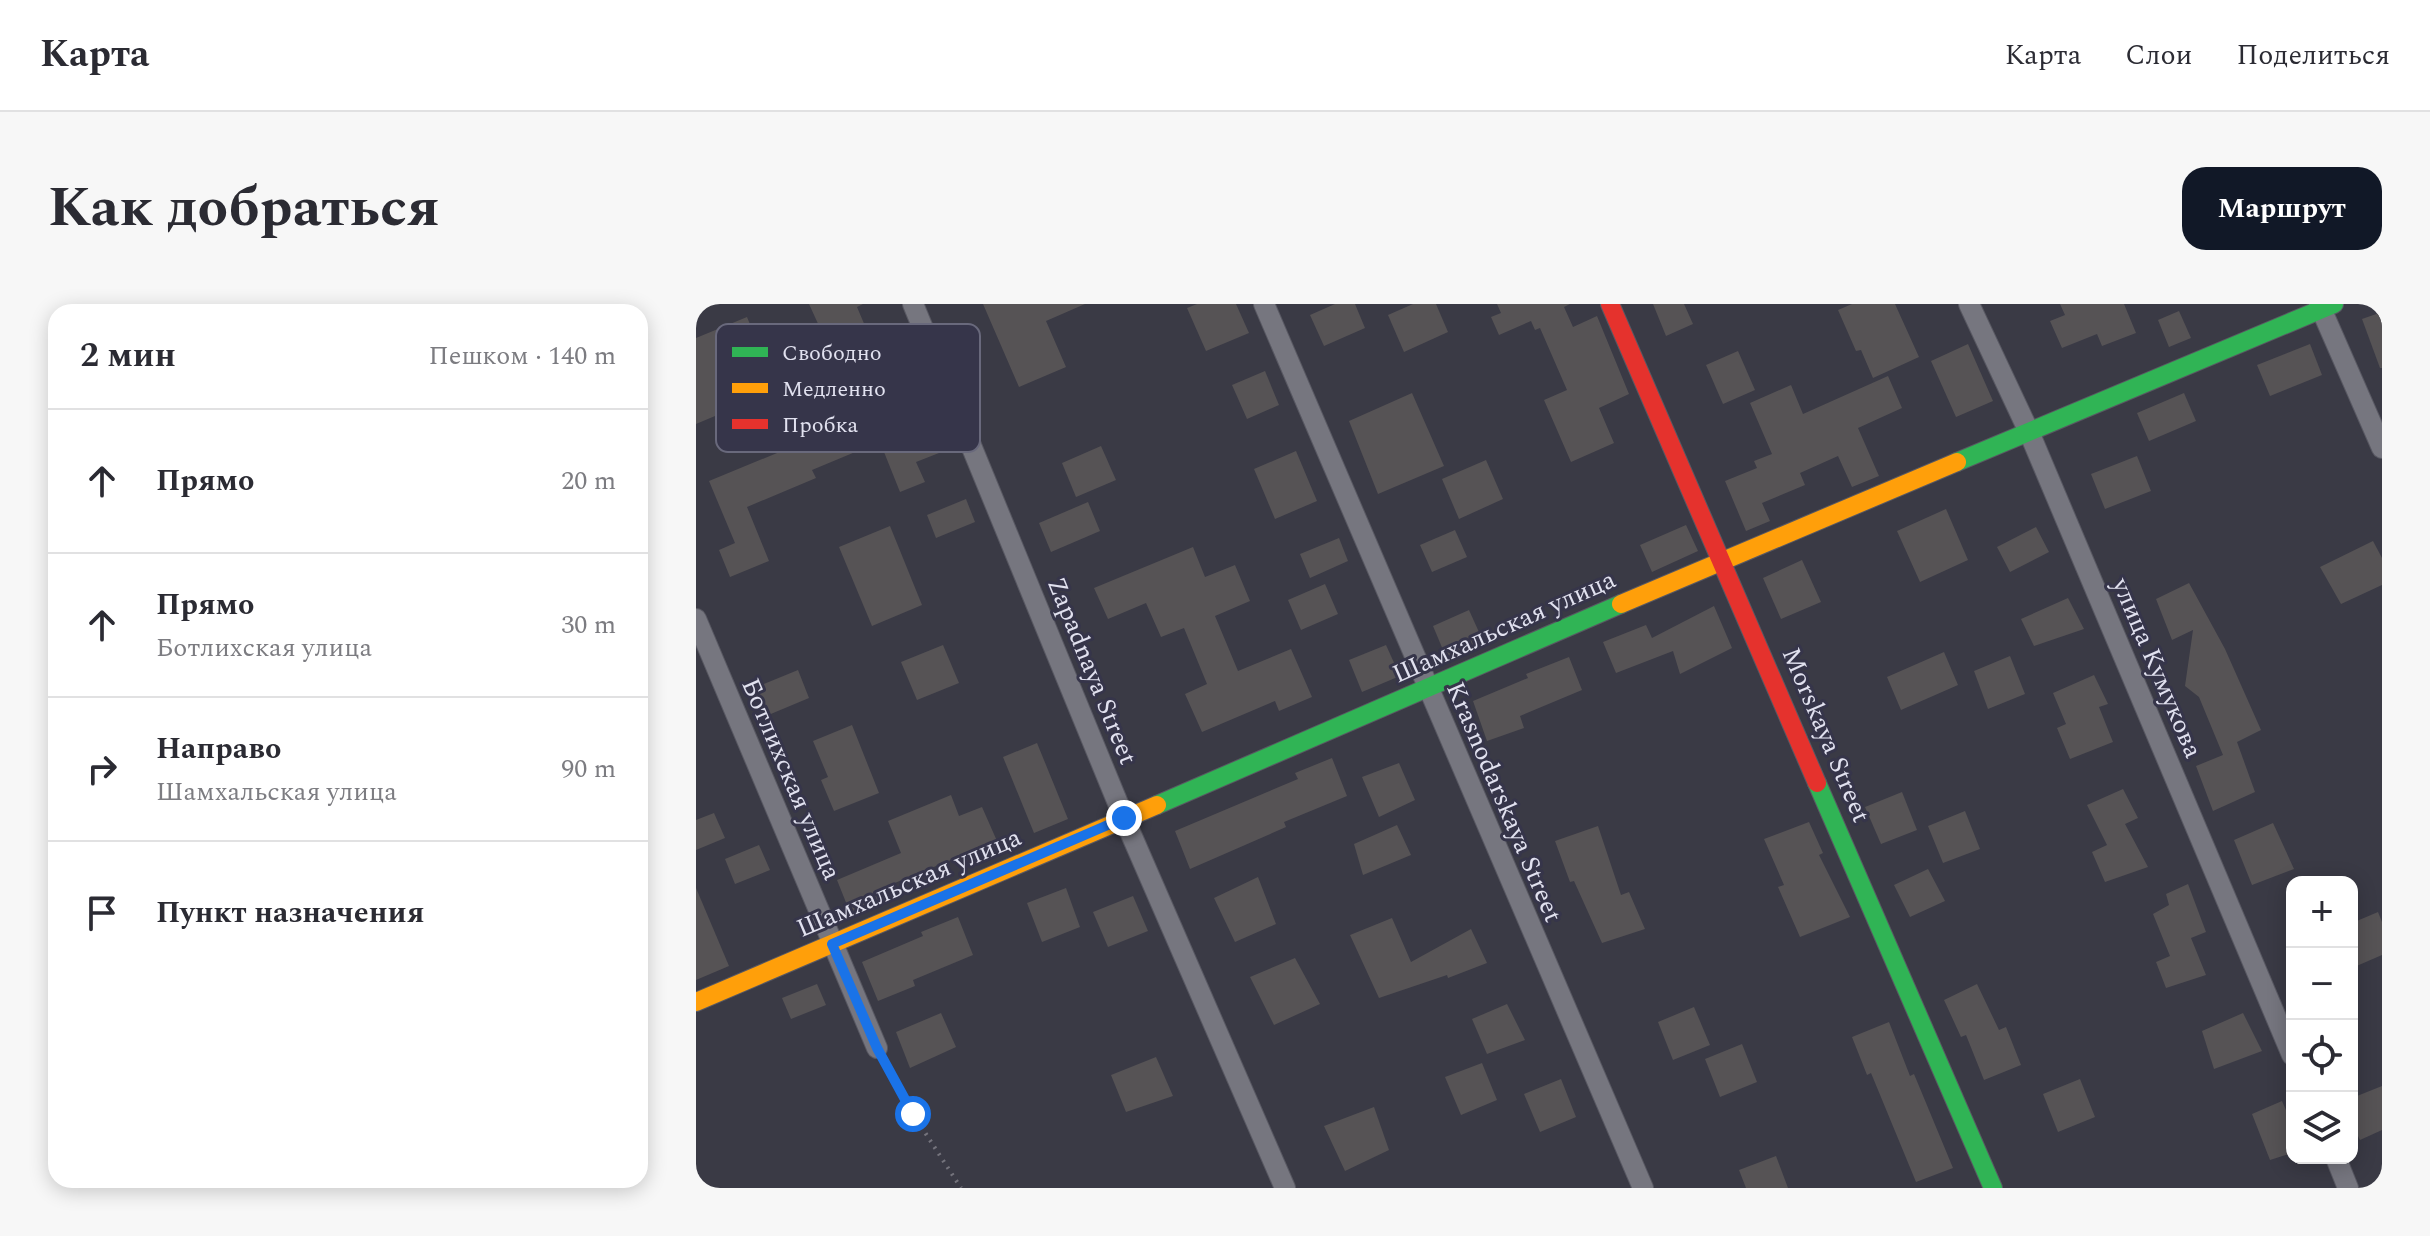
<!DOCTYPE html>
<html lang="ru">
<meta charset="utf-8">
<style>
:root{--surface:#fff;--page:#f7f7f7;--text:#2b2b33;--muted:#7c7c81;--line:#e1e1e2;--accent:#111827}
body{margin:0;font-family:Spectral,serif;background:var(--page);color:var(--text)}
.controls{position:absolute;right:24px;bottom:24px;display:grid;overflow:hidden;border-radius:16px;box-shadow:0 4px 20px #0003}
.controls button{width:72px;height:72px;display:grid;place-items:center;padding:0;border:0;border-bottom:2px solid var(--line);background:var(--surface);color:var(--text);font:40px sans-serif}
.stop{position:absolute;width:24px;height:24px;margin:-18px;border:6px solid #1a73e8;border-radius:50%;background:#fff}
.stop.end{background:#1a73e8;border-color:#fff;box-shadow:0 2px 8px #0008}
.list{margin:0;padding:0;list-style:none}
h2{display:flex;justify-content:space-between;align-items:center;height:104px;margin:0;padding:0 32px;font-size:34px}
h2 small{font-size:26px;font-weight:400;color:var(--muted)}
.list li{display:grid;grid-template-columns:52px 1fr auto;gap:24px;align-items:center;box-sizing:border-box;height:144px;padding:0 32px;border-top:2px solid var(--line)}
.list b{display:block;font-size:30px;white-space:nowrap}
.list p{margin:0;font-size:26px;white-space:nowrap;color:var(--muted)}
.list em{font-size:26px;font-style:normal;color:var(--muted)}
.icon{flex:none;width:44px;height:44px;fill:none;stroke:currentColor;stroke-width:2;stroke-linecap:round;stroke-linejoin:round}
.map{position:relative;flex:none;width:1686px;height:884px;overflow:hidden;border-radius:24px}
header{display:flex;align-items:center;gap:48px;box-sizing:border-box;height:112px;padding:0 40px;background:var(--surface);border-bottom:2px solid var(--line)}
header strong{font-size:38px}
nav{display:flex;gap:44px;margin-inline-start:auto;font-size:28px}
.intro{display:flex;align-items:center;justify-content:space-between;box-sizing:border-box;height:192px;padding:0 48px}
h1{margin:0;font-size:56px}
.button{padding:20px 36px;border-radius:24px;background:var(--accent);color:#fff;font-size:28px;font-weight:700}
main{display:flex;gap:48px;padding:0 48px}
aside{flex:1;background:var(--surface);border-radius:24px;box-shadow:0 4px 20px #0003}
.map>svg:first-child{display:block}
.building{fill:#565355}
.lines{fill:none;stroke-linecap:round;stroke-linejoin:round}
.street-casing{stroke:#585862;stroke-width:22}
.fast-casing{stroke:#585862;stroke-width:20}
.slow-casing{stroke:#585862;stroke-width:20}
.jam-casing{stroke:#585862;stroke-width:20}
.path{stroke:#74737c;stroke-width:4;stroke-dasharray:2 6;stroke-linecap:butt}
.street{stroke:#76767f;stroke-width:20}
.fast{stroke:#30b455;stroke-width:18}
.slow{stroke:#ff9f0a;stroke-width:18}
.jam{stroke:#e5322d;stroke-width:18}
.route{stroke:#1a73e8;stroke-width:10}
.labels{text-anchor:middle;dominant-baseline:central;stroke-width:6;stroke-linejoin:round;paint-order:stroke}
.street-label{font-size:26px;fill:#e1e1ef;stroke:#36354a}
.key{fill:#36354a;stroke:#69697c;stroke-width:2}
.key-label{font-size:22px;fill:#e1e1ef}
</style>
<header>
<strong>Карта</strong>
<nav><a>Карта</a><a>Слои</a><a>Поделиться</a></nav>
</header>
<div class="intro"><h1>Как добраться</h1><a class="button">Маршрут</a></div>
<main>
<aside>
<h2>2 мин<small>Пешком · 140 m</small></h2>
<ul class="list">
<li><svg class="icon" aria-label="ahead" viewBox="0 0 24 24"><path d="M12 20V5M6 11l6-6 6 6"/></svg><div><b>Прямо</b></div><em>20 m</em></li>
<li><svg class="icon" aria-label="ahead" viewBox="0 0 24 24"><path d="M12 20V5M6 11l6-6 6 6"/></svg><div><b>Прямо</b><p>Ботлихская улица</p></div><em>30 m</em></li>
<li><svg class="icon" aria-label="right" viewBox="0 0 24 24"><path d="M7 20v-9h11M14 6l5 5-5 5"/></svg><div><b>Направо</b><p>Шамхальская улица</p></div><em>90 m</em></li>
<li><svg class="icon" aria-label="arrive" viewBox="0 0 24 24"><path d="M6 21V4h12l-3 4 3 4H6"/></svg><div><b>Пункт назначения</b></div></li>
</ul>
</aside>
<div class="map">
<svg width="1686" height="884" viewBox="0 0 1686 884">
<rect width="100%" height="100%" fill="#3a3a45"/>
<g class="building">
<path d="M113 0H167L161 3 178 43 140 59Z"/>
<path d="M287 0H389L350 17 370 63 323 83Z"/>
<path d="M501 0H540L553 29 510 47 491 4Z"/>
<path d="M639 0H659L669 24 628 42 614 11Z"/>
<path d="M717 0H740L752 28 708 48 692 11Z"/>
<path d="M801 0H874L868 3 877 23 901 12 933 90 903 104 918 139 875 158 848 96 871 86 844 24 839 26 835 17 803 31 795 13 805 9Z"/>
<path d="M957 0H988L997 20 970 32Z"/>
<path d="M1156 0H1199L1223 53 1177 74 1165 46 1160 47 1142 6Z"/>
<path d="M1364 0H1428L1440 29 1406 42 1401 30 1366 44 1354 17 1369 11Z"/>
<path d="M1483 7 1495 34 1473 43 1462 16Z"/>
<path d="M1686 8V64H1684L1666 15Z"/>
<path d="M51 13 67 52 24 69 38 104 0 120V34Z"/>
<path d="M1272 40 1297 97 1260 113 1235 57Z"/>
<path d="M1614 40 1626 71 1574 92 1561 61Z"/>
<path d="M1042 47 1059 86 1027 100 1010 61Z"/>
<path d="M569 67 583 101 551 115 536 81Z"/>
<path d="M1192 72 1206 104 1162 124 1183 172 1156 183 1142 152 1104 169 1109 181 1066 199 1074 217 1050 227 1029 177 1061 164 1058 157 1076 150 1054 99 1095 81 1107 110Z"/>
<path d="M716 89 748 162 682 190 653 117Z"/>
<path d="M1488 89 1500 117 1453 137 1441 109Z"/>
<path d="M161 106 176 141 116 166 120 174 51 203 73 257 34 273 23 246 39 239 13 177 127 130 124 121Z"/>
<path d="M230 119 243 149 220 158 229 178 204 188 184 138Z"/>
<path d="M405 142 420 176 380 193 366 159Z"/>
<path d="M600 147 621 197 579 215 558 165Z"/>
<path d="M1441 152 1455 187 1409 205 1395 170Z"/>
<path d="M790 156 807 195 763 215 746 175Z"/>
<path d="M270 195 279 218 240 234 231 211Z"/>
<path d="M392 198 404 227 355 248 343 219Z"/>
<path d="M1250 205 1272 256 1224 278 1201 227Z"/>
<path d="M990 221 1002 247 956 268 944 241Z"/>
<path d="M194 222 226 301 176 322 143 243Z"/>
<path d="M1340 223 1353 248 1314 268 1301 243Z"/>
<path d="M759 226 771 253 736 268 724 241Z"/>
<path d="M643 234 652 257 614 274 604 250Z"/>
<path d="M1677 237 1686 254V281L1645 300 1624 263Z"/>
<path d="M497 243 509 273 539 261 554 297 519 312 542 367 595 345 616 393 583 407 579 397 506 428 489 390 511 380 488 324 465 333 450 299 412 315 398 284Z"/>
<path d="M1106 256 1125 298 1085 315 1067 274Z"/>
<path d="M1493 279 1529 345 1565 426 1541 438 1559 488 1517 507 1500 462 1527 451 1503 393 1489 382 1497 326 1476 336 1460 295Z"/>
<path d="M629 280 642 310 605 326 592 296Z"/>
<path d="M1372 294 1388 325 1338 342 1325 315Z"/>
<path d="M1018 302 1036 344 984 370 977 347 920 369 907 338 950 321 956 334Z"/>
<path d="M773 306 787 337 750 353 737 322Z"/>
<path d="M247 341 263 379 221 396 205 358Z"/>
<path d="M690 341 704 372 666 388 653 356Z"/>
<path d="M1248 348 1262 381 1205 406 1191 373Z"/>
<path d="M1314 352 1329 390 1292 405 1278 367Z"/>
<path d="M873 353 886 386 824 412 828 424 791 437 777 397 832 374 830 370Z"/>
<path d="M102 366 113 394 70 412 58 384Z"/>
<path d="M1398 371 1412 400 1403 403 1417 438 1374 455 1361 424 1370 420 1357 389Z"/>
<path d="M156 421 183 489 138 507 125 476 132 473 117 437Z"/>
<path d="M341 439 372 515 338 529 307 453Z"/>
<path d="M636 454 651 492 588 518 590 523 494 565 479 527 602 475 599 469Z"/>
<path d="M703 459 719 496 683 513 666 473Z"/>
<path d="M1427 485 1442 514 1429 520 1452 563 1409 578 1396 548 1411 541 1391 501Z"/>
<path d="M1206 488 1221 526 1185 540 1169 503Z"/>
<path d="M255 491 263 512 286 503 301 537 189 583 195 595 155 611 141 576 205 549 192 517Z"/>
<path d="M1269 507 1284 545 1247 559 1232 522Z"/>
<path d="M18 509 29 534 0 546V516Z"/>
<path d="M1113 518 1127 549 1123 551 1154 613 1104 633 1082 583 1088 581 1068 535Z"/>
<path d="M1577 519 1598 565 1556 581 1538 536Z"/>
<path d="M701 521 715 551 667 571 658 540Z"/>
<path d="M902 522 925 591 933 588 949 625 906 639 878 577 874 578 859 537Z"/>
<path d="M63 541 74 566 39 580 29 555Z"/>
<path d="M1232 565 1249 597 1214 613 1198 581Z"/>
<path d="M562 573 580 620 539 638 518 594Z"/>
<path d="M1492 580 1510 628 1495 634 1510 671 1470 684 1460 658 1474 652 1457 610 1473 601 1470 590Z"/>
<path d="M0 584 33 662 0 676Z"/>
<path d="M370 584 384 623 346 638 331 599Z"/>
<path d="M437 592 452 627 412 643 397 608Z"/>
<path d="M1682 608 1686 618V651L1656 664V619Z"/>
<path d="M262 613 277 651 217 676 219 682 182 697 166 658 227 632 225 628Z"/>
<path d="M696 614 715 658 775 625 791 659 752 674 751 671 683 694 654 631Z"/>
<path d="M599 654 624 700 578 721 554 673Z"/>
<path d="M121 680 130 701 95 715 86 694Z"/>
<path d="M1281 680 1303 726 1310 723 1325 761 1288 776 1270 731 1265 733 1248 696Z"/>
<path d="M811 700 829 736 791 750 776 715Z"/>
<path d="M998 703 1014 741 977 756 962 718Z"/>
<path d="M245 709 260 743 214 764 200 728Z"/>
<path d="M1547 709 1566 747 1518 765 1506 727Z"/>
<path d="M1193 718 1214 772 1218 770 1257 864 1220 878 1175 769 1171 771 1156 733Z"/>
<path d="M1046 740 1061 778 1024 793 1009 755Z"/>
<path d="M460 753 477 792 430 808 415 771Z"/>
<path d="M786 759 801 796 765 811 749 773Z"/>
<path d="M865 775 880 813 844 828 828 790Z"/>
<path d="M1384 775 1399 813 1362 828 1347 790Z"/>
<path d="M1686 782V826L1664 836 1656 820V794Z"/>
<path d="M1586 797 1596 820V849L1574 856 1556 810Z"/>
<path d="M678 803 693 846 649 867 628 822Z"/>
<path d="M1080 852 1092 884H1050L1043 866Z"/>
</g>
<g class="lines">
<defs>
<g id="street">
<path d="M217 0 428 514 589 884"/>
<path d="M568 0 947 884"/>
<path d="M1273 0 1333 128 1596 751"/>
<path d="M1623 0 1686 144"/>
<path d="M0 315 181 744"/>
<path d="M1640 854 1652 884"/>
</g>
<g id="fast">
<path d="M1261 158 1638 0"/>
<path d="M1121 479 1297 884"/>
<path d="M461 501 925 300"/>
</g>
<g id="slow">
<path d="M925 300 1261 158"/>
<path d="M0 698 461 501"/>
</g>
<path id="jam" d="M914 0 1121 479"/>
</defs>
<use href="#street" class="street-casing"/>
<use href="#fast" class="fast-casing"/>
<use href="#slow" class="slow-casing"/>
<use href="#jam" class="jam-casing"/>
<path class="path" d="M190 760 217 810 265 884"/>
<use href="#street" class="street"/>
<use href="#fast" class="fast"/>
<use href="#slow" class="slow"/>
<use href="#jam" class="jam"/>
</g>
<g class="lines">
<path class="route" d="M217 810 181 744 136 640 428 514"/>
</g>
<g class="labels">
<g class="street-label">
<text transform="translate(808 323) rotate(-24)">Шамхальская улица</text>
<text transform="translate(1461 364) rotate(67)">улица Кумукова</text>
<text transform="translate(396 367) rotate(68)">Zapadnaya Street</text>
<text transform="translate(1130 431) rotate(67)">Morskaya Street</text>
<text transform="translate(95 475) rotate(67)">Ботлихская улица</text>
<text transform="translate(808 498) rotate(67)">Krasnodarskaya Street</text>
<text transform="translate(213 579) rotate(-23)">Шамхальская улица</text>
</g>
</g>
<rect x="20" y="20" width="264" height="128" rx="12" class="key"/>
<rect x="36" y="43" width="36" height="10" fill="#30b455"/>
<rect x="36" y="79" width="36" height="10" fill="#ff9f0a"/>
<rect x="36" y="115" width="36" height="10" fill="#e5322d"/>
<g class="key-label">
<text x="86" y="56">Свободно</text>
<text x="86" y="92">Медленно</text>
<text x="86" y="128">Пробка</text>
</g>
</svg>
<div class="controls">
<button>+</button>
<button>−</button>
<button><svg class="icon" aria-label="locate" viewBox="0 0 24 24"><circle cx="12" cy="12" r="6"/><path d="M12 2v4M12 18v4M2 12h4M18 12h4"/></svg></button>
<button><svg class="icon" aria-label="layers" viewBox="0 0 24 24"><path d="M12 4l9 5-9 5-9-5zM3 14l9 5 9-5"/></svg></button>
</div>
<div class="stop" style="left:217px;top:810px"></div>
<div class="stop end" style="left:428px;top:514px"></div>
</div>
</main>
